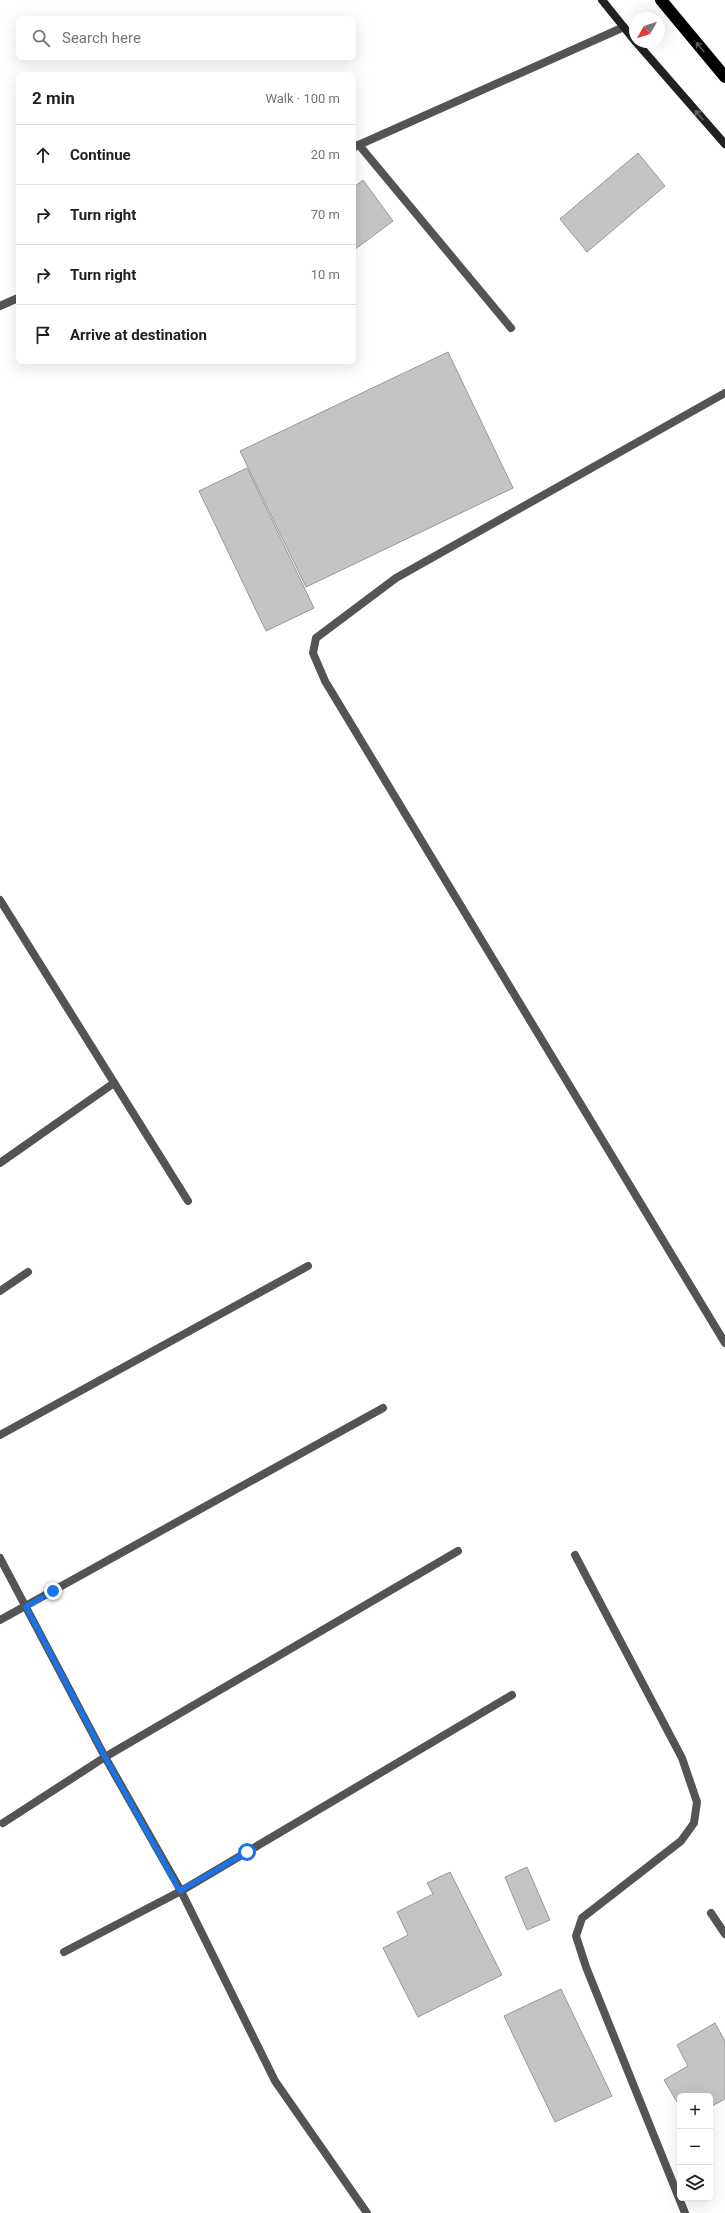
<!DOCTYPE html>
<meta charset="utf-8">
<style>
:root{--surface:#fff;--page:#f2f2f2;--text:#202124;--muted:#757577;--line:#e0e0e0}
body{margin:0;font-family:Roboto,sans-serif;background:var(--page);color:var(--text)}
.controls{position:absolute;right:12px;bottom:12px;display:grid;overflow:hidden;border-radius:6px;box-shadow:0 4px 16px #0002}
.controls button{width:36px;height:36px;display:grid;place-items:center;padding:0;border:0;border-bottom:1px solid var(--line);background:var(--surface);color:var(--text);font:20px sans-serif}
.compass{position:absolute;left:629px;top:12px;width:36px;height:36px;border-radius:50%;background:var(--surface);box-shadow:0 4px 16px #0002;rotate:231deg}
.stop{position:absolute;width:12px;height:12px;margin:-9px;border:3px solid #1a73e8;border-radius:50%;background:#fff}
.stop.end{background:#1a73e8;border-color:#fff;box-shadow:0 1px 4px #0008}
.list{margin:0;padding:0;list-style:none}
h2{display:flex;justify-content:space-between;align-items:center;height:52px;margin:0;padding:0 16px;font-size:17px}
h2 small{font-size:13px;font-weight:400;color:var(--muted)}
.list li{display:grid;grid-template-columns:26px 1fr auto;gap:12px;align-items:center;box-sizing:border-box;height:60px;padding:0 16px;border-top:1px solid var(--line)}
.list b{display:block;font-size:15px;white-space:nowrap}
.list em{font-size:13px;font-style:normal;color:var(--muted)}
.icon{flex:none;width:22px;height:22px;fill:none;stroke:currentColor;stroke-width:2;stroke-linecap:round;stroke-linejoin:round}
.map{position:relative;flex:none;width:725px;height:2213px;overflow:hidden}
.search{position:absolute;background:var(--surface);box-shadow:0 4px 16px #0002;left:16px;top:16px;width:340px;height:44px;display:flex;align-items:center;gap:10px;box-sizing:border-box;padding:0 14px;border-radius:6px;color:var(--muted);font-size:15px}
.panel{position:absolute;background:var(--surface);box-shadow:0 4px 16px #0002;left:16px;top:72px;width:340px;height:292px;border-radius:6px}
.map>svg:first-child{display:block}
.building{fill:#c4c4c4;stroke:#989898}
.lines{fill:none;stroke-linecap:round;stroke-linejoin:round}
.lane{stroke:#545454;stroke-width:8}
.street{stroke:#545454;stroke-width:8}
.secondary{stroke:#212121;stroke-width:8}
.highway{stroke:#000;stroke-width:12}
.oneway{stroke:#595959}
.oneway2{stroke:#646464}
.route{stroke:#1a73e8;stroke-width:5}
</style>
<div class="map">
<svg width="725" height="2213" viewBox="0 0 725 2213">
<rect width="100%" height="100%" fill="#fff"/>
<g class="building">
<path d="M638 153 665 186 587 252 560 219Z"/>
<path d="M363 180 393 221 354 250V187Z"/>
<path d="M448 352 513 488 306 587 240 451Z"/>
<path d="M247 468 314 608 266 631 199 491Z"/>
<path d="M527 1867 550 1920 527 1930 505 1877Z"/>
<path d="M450 1872 502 1975 418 2017 383 1948 408 1935 397 1912 433 1894 427 1883Z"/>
<path d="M561 1989 612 2096 555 2122 504 2016Z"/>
<path d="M715 2023 725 2041V2099L710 2107V2096H680V2107L664 2080 688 2066 677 2045Z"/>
</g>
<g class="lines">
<g class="lane">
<path d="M359 145 511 328"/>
<path d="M354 147 624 27"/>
<path d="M0 306 18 298"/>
<path d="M725 393 396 578 316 638 313 653 325 681 725 1343"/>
<path d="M0 900 188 1201"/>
<path d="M575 1555 682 1758 697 1802 694 1823 681 1841 582 1918 576 1936 586 1967 685 2213"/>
<path d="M711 1913 725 1934"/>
</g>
<g class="street">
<path d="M0 1163 114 1083"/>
<path d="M0 1291 28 1272"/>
<path d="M0 1435 308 1266"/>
<path d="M0 1558 105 1757 181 1891 275 2081 367 2213"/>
<path d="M0 1620 383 1408"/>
<path d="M3 1823 105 1757 458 1551"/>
<path d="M64 1952 181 1891 512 1695"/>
</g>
<g class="secondary">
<path d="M602 0 635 41"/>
<path d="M636 42 725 144"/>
</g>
<path class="highway" d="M661 0 725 77"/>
</g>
<defs><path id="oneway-shaft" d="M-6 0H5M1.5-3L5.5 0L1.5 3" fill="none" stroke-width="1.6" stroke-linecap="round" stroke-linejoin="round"/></defs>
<use class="oneway" href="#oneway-shaft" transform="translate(700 47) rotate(-130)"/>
<use class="oneway2" href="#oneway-shaft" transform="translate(699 115) rotate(-131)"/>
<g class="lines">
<path class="route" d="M53 1591 26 1607 105 1757 180 1891 247 1852"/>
</g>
</svg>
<div class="controls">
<button>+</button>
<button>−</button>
<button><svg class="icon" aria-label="layers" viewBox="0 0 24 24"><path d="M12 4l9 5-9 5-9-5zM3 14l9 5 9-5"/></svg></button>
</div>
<svg class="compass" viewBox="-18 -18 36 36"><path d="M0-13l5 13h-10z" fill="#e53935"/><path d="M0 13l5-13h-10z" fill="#757577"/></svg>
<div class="stop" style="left:247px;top:1852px"></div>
<div class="stop end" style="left:53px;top:1591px"></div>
<div class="search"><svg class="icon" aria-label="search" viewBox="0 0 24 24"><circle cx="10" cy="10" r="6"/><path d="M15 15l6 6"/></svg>Search here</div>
<section class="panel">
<h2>2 min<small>Walk · 100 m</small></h2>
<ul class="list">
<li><svg class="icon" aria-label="ahead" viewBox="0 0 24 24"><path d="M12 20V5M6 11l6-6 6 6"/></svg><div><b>Continue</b></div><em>20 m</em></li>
<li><svg class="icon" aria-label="right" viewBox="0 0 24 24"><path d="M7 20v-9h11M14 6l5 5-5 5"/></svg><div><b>Turn right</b></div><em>70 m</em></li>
<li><svg class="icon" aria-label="right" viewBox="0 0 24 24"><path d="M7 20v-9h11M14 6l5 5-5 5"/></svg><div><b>Turn right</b></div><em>10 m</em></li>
<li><svg class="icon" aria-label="arrive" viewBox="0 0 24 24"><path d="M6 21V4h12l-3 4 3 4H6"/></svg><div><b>Arrive at destination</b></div></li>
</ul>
</section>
</div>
